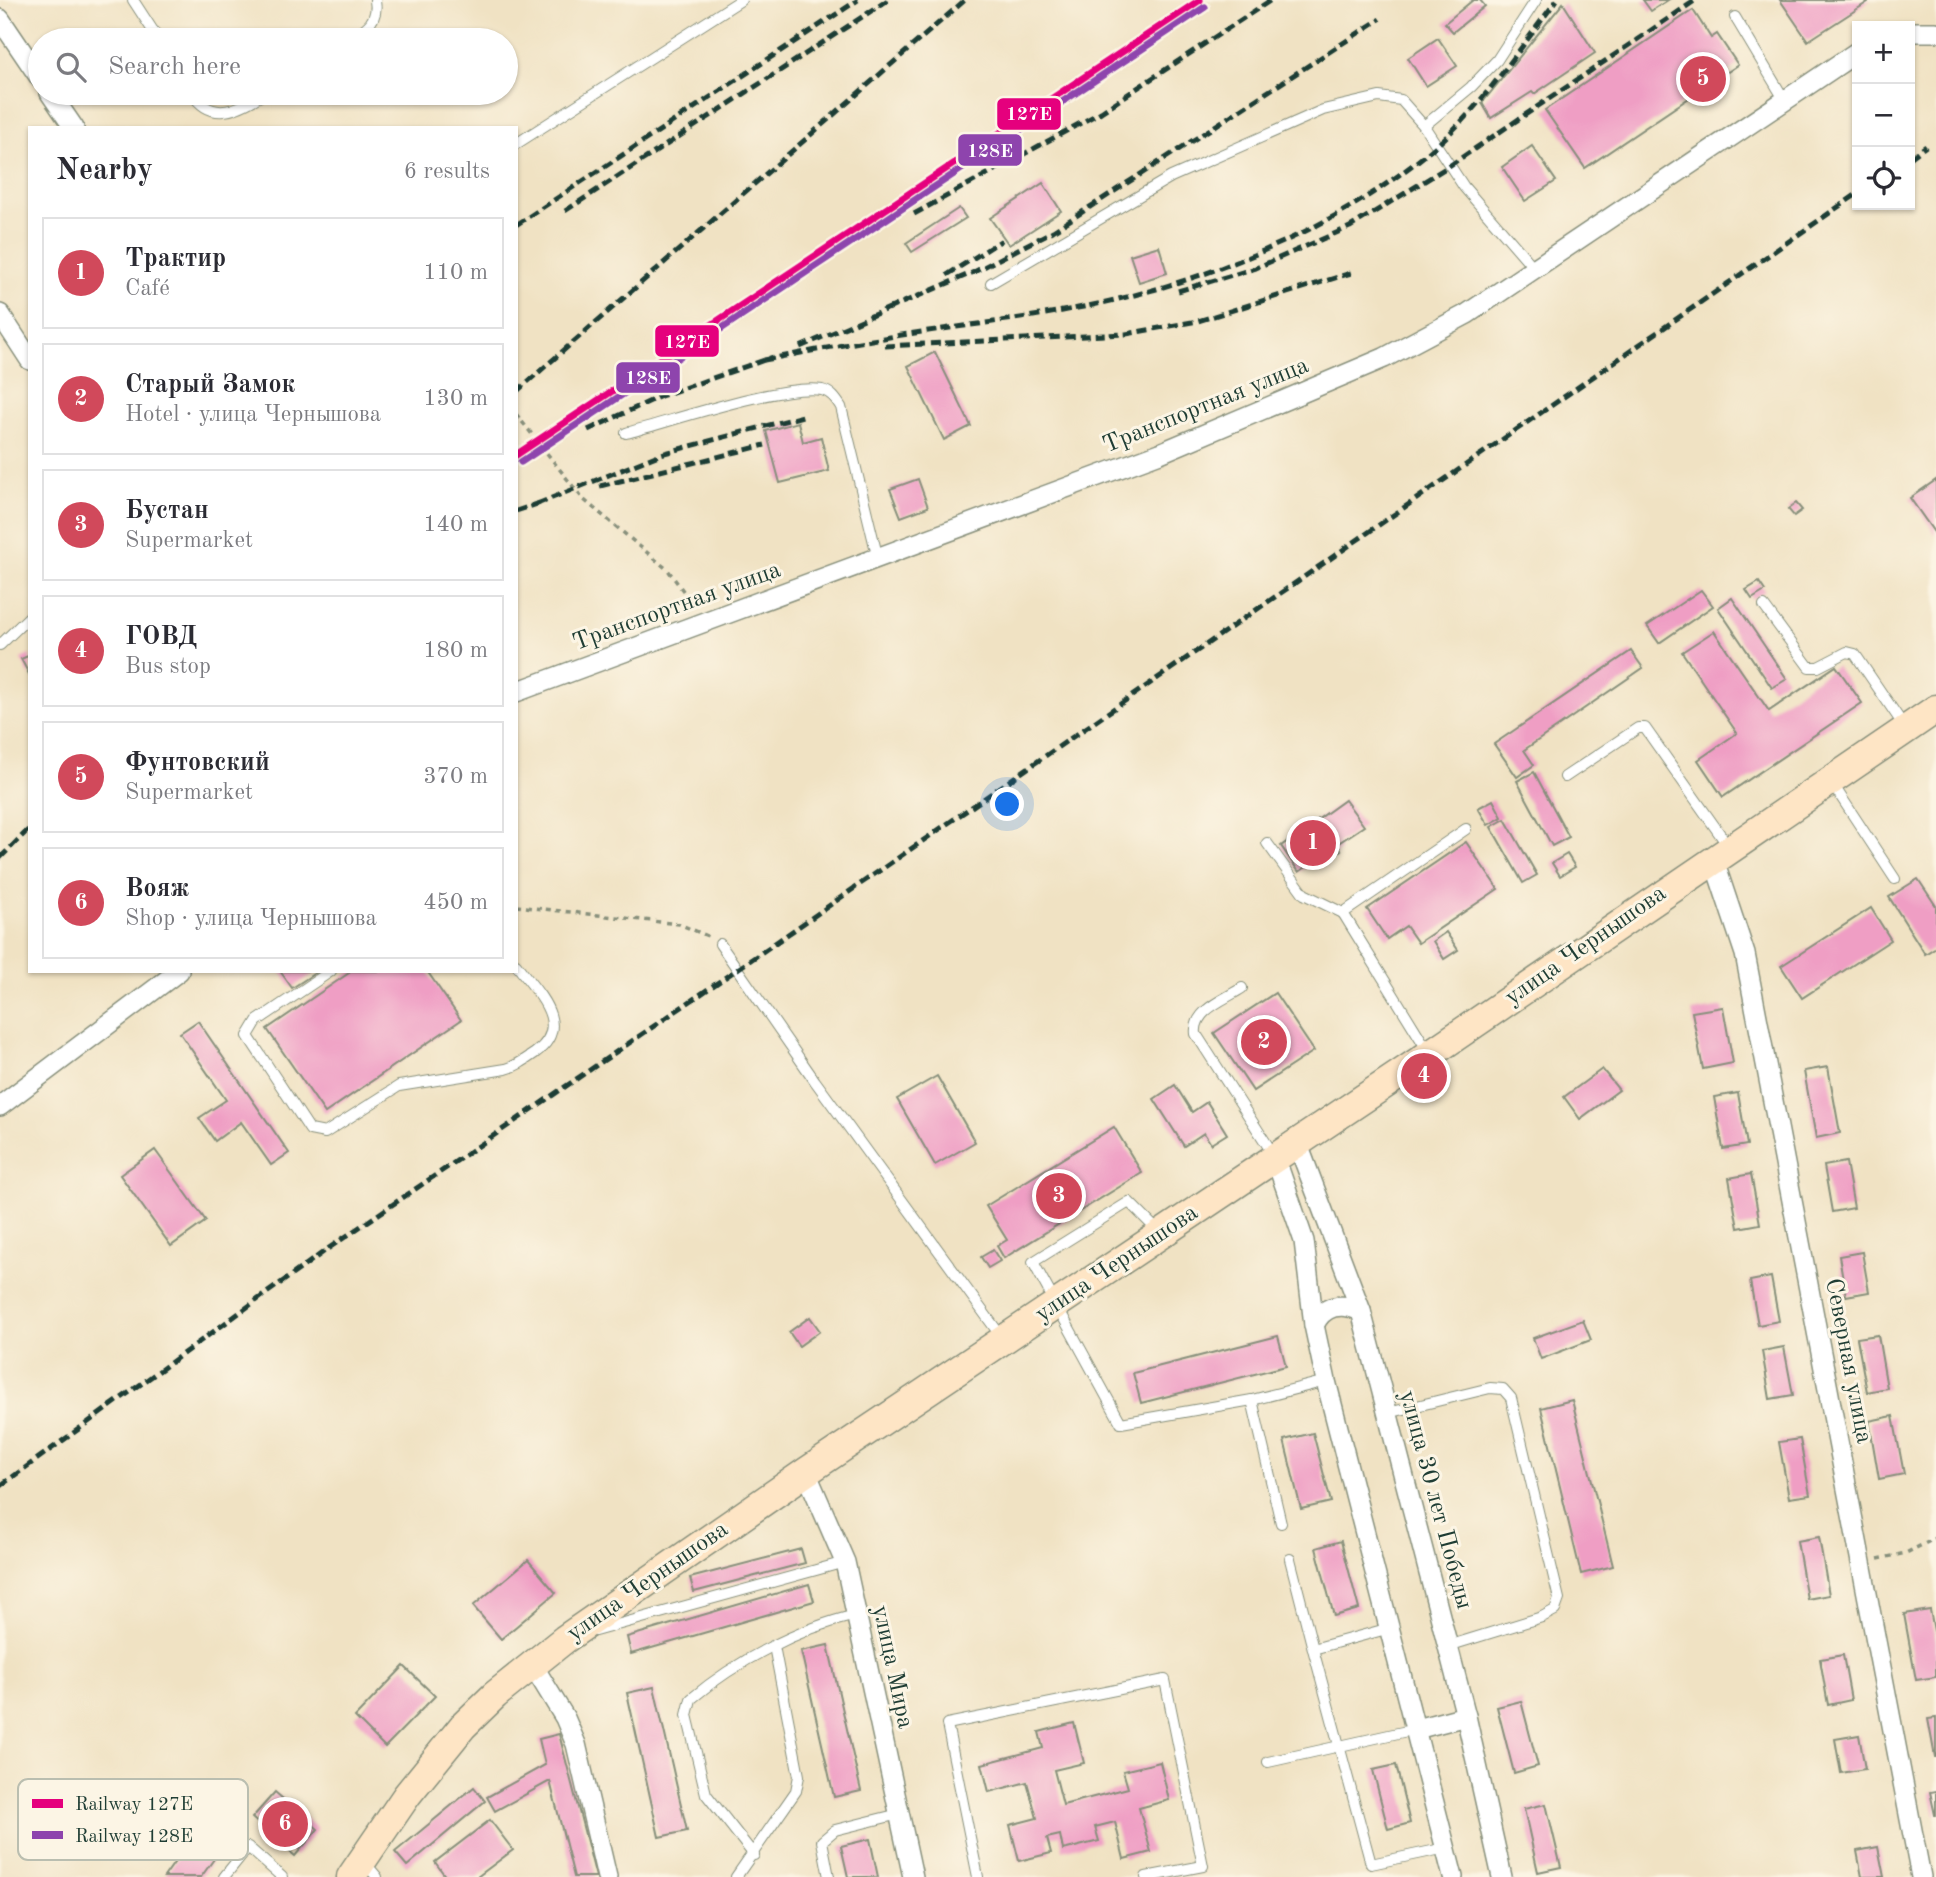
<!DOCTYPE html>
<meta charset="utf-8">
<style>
:root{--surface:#fff;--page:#f2f2f3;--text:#2b2b33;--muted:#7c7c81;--line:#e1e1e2;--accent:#d1495b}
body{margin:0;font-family:"Old Standard TT",serif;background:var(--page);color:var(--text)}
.controls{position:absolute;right:21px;top:21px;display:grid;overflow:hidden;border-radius:0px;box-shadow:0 2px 5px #0004}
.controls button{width:63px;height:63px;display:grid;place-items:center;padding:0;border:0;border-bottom:2px solid var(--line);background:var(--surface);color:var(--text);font:35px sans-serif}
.you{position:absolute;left:1008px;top:805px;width:24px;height:24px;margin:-18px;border:5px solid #fff;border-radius:50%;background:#1a73e8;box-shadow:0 0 0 10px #1a73e833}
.badge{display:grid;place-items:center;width:46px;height:46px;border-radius:50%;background:var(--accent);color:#fff;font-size:23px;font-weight:700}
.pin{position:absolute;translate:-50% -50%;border:4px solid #fff;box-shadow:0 2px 7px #0006}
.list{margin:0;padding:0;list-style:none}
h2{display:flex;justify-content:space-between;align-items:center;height:91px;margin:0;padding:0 28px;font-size:30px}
h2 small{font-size:23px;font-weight:400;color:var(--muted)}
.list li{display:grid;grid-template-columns:46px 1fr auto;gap:21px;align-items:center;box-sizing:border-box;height:112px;margin:0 14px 14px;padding:0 14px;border:2px solid var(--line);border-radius:0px}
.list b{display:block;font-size:26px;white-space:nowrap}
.list p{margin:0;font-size:23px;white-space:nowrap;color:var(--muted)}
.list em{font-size:23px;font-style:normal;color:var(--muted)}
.icon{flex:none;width:38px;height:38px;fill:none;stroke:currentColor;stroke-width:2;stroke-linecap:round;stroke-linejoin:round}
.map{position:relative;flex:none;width:1936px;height:1877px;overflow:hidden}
.search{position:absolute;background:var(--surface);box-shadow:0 2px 5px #0004;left:28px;top:28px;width:490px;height:77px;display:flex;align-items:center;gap:18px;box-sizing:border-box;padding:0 24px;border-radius:38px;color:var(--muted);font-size:26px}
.panel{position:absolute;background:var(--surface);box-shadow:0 2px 5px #0004;left:28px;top:126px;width:490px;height:847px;border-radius:0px}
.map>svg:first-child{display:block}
.building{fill:#ef9ec4}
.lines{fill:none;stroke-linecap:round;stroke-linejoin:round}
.lane-casing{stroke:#88907c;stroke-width:12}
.street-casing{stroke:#88907c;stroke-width:22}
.secondary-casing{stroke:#88907c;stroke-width:31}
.path{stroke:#88907c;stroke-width:3.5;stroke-dasharray:5 5;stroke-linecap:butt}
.lane{stroke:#fff;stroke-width:10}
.street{stroke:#fff;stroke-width:19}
.secondary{stroke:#fee5c5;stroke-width:28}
.rail{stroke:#1f3d34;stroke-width:5;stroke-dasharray:10 5;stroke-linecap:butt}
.rail-1-casing{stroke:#fcf5e5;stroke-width:12}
.rail-2-casing{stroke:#fcf5e5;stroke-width:12}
.rail-1{stroke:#e5007d;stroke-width:7}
.rail-2{stroke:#8e44ad;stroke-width:7}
.labels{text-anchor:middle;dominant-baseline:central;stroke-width:6;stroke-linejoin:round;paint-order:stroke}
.street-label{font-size:24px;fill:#1f3d34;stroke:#fcf5e5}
.key{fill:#fcf5e5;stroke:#babeb0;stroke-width:2}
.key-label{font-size:19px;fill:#1f3d34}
.line-badge{stroke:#fcf5e5;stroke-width:2.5}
.badge-label{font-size:19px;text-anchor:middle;font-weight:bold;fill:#fff}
</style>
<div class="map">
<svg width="1936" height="1877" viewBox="0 0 1936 1877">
<rect width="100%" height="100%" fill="#fcf5e5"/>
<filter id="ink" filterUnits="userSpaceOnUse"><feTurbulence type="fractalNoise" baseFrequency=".0143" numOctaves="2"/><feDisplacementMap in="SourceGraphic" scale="14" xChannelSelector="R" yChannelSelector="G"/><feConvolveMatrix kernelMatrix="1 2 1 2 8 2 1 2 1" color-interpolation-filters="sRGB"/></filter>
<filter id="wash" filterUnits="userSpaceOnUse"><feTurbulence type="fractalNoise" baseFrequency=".00686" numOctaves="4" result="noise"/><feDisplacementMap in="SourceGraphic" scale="28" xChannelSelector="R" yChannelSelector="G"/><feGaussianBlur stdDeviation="1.57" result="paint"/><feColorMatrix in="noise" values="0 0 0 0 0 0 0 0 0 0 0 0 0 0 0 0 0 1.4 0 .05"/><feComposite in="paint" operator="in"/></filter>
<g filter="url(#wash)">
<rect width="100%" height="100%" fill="#f0e2c3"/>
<g id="blocks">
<g class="building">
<path d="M1473 0H1480L1485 6 1453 32 1445 23Z"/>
<path d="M1643 0H1668L1651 11Z"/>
<path d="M1780 0H1871L1808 41Z"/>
<path d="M1563 3 1595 53 1534 94 1532 92 1491 118 1482 103Z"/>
<path d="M1693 10 1711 38 1717 34 1738 65 1585 168 1545 110Z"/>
<path d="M1438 38 1457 66 1426 86 1408 58Z"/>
<path d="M1532 146 1556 181 1525 201 1502 167Z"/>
<path d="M1043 183 1061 211 1009 245 990 218Z"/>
<path d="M959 208 966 218 912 252 906 243Z"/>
<path d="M1159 246 1167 273 1139 282 1130 255Z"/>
<path d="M935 352 971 426 944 440 908 366Z"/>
<path d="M798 422 803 442 821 437 829 471 780 483 766 431Z"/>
<path d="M918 479 928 507 901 517 890 489Z"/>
<path d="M1936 480V535L1910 498Z"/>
<path d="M1796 503 1802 510 1794 516 1788 509Z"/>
<path d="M1759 582 1765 591 1752 599 1746 590Z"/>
<path d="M1701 590 1713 606 1659 643 1647 626Z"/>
<path d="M1732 598 1787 679 1772 688 1718 608Z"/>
<path d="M1714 631 1769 711 1836 666 1862 703 1723 797 1698 760 1737 733 1682 652Z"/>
<path d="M1631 651 1643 668 1524 750 1534 765 1517 777 1494 744Z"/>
<path d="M30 655V676L21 659Z"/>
<path d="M1534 772 1569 837 1552 846 1517 781Z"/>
<path d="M1345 800 1364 826 1337 844 1341 850 1332 857 1328 851 1299 872 1281 846Z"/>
<path d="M1493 800 1502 817 1488 825 1478 808Z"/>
<path d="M1505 819 1537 875 1523 883 1491 827Z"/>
<path d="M1466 842 1498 889 1418 943 1406 926 1387 939 1367 909Z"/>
<path d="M1567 854 1575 867 1560 876 1552 863Z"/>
<path d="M1918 879 1936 906V947L1925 954 1889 897Z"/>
<path d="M1871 908 1891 940 1802 998 1781 966Z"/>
<path d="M1446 932 1458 950 1444 959 1433 941Z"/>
<path d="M280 971H318L292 988Z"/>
<path d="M352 971H427L461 1020 325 1113 267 1029Z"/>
<path d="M1275 993 1314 1051 1253 1091 1214 1033Z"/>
<path d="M1723 1007 1733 1063 1703 1069 1692 1012Z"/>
<path d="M198 1021 289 1153 271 1165 241 1122 215 1141 199 1118 226 1100 180 1033Z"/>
<path d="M1828 1067 1840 1133 1816 1138 1804 1071Z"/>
<path d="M1602 1069 1619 1090 1580 1119 1564 1097Z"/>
<path d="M937 1076 975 1142 935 1165 897 1099Z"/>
<path d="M1175 1085 1192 1112 1207 1102 1227 1134 1211 1144 1204 1133 1184 1146 1154 1099Z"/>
<path d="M1738 1093 1747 1145 1723 1149 1714 1097Z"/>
<path d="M1114 1127 1142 1173 1004 1258 997 1246 1007 1240 986 1206Z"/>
<path d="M155 1150 206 1221 171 1246 120 1175Z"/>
<path d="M1846 1162 1854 1208 1832 1212 1824 1166Z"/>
<path d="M1751 1174 1760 1224 1738 1228 1729 1178Z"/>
<path d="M993 1250 1000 1261 988 1268 981 1257Z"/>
<path d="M1862 1252 1869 1292 1846 1296 1839 1256Z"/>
<path d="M1771 1277 1779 1321 1758 1325 1750 1281Z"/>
<path d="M810 1317 820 1331 799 1346 789 1332Z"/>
<path d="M1583 1320 1591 1340 1541 1359 1533 1338Z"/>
<path d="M1878 1335 1887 1388 1867 1392 1857 1338Z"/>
<path d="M1278 1336 1286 1366 1141 1403 1133 1373Z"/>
<path d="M1784 1347 1793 1395 1770 1399 1762 1351Z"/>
<path d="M1572 1400 1613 1566 1581 1574 1541 1408Z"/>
<path d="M1893 1416 1904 1474 1879 1479 1869 1421Z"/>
<path d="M1313 1433 1331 1502 1301 1509 1284 1440Z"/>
<path d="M1800 1439 1810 1495 1789 1498 1779 1442Z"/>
<path d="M1819 1537 1829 1595 1807 1599 1797 1541Z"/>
<path d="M1341 1541 1359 1609 1334 1616 1316 1548Z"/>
<path d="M801 1549 805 1563 694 1592 690 1578Z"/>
<path d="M528 1560 556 1593 501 1639 473 1606Z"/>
<path d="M809 1584 814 1601 631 1654 627 1637Z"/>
<path d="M1930 1610 1936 1641V1677L1916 1680 1904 1614Z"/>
<path d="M828 1645 861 1791 834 1797 801 1651Z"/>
<path d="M1843 1655 1851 1700 1828 1705 1820 1659Z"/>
<path d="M404 1666 435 1696 385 1747 355 1717Z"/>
<path d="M654 1687 687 1831 659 1837 627 1693Z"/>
<path d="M1521 1701 1538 1766 1514 1773 1497 1707Z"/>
<path d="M1936 1718V1757H1935L1928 1719Z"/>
<path d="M1074 1723 1084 1763 1054 1770 1063 1805 1128 1788 1123 1771 1160 1762 1169 1800 1139 1808 1151 1852 1124 1859 1115 1822 1095 1827 1099 1841 1063 1850 1060 1835 1047 1838 1051 1853 1019 1861 1010 1825 1037 1818 1027 1782 989 1792 982 1764 1043 1748 1039 1732Z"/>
<path d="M559 1734 596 1877H574L550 1781 495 1811 487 1797 545 1765 539 1739Z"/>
<path d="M1859 1735 1865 1769 1841 1773 1835 1739Z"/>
<path d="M1396 1765 1410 1823 1388 1829 1373 1770Z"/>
<path d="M474 1787 485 1801 407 1866 395 1852Z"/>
<path d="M1936 1791V1815H1935L1930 1792Z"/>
<path d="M275 1792 318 1829 295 1856 252 1818Z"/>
<path d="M1546 1804 1561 1867 1538 1872 1524 1809Z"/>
<path d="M490 1820 513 1850 477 1877H446L435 1862Z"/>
<path d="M194 1835 219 1852 201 1877H164Z"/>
<path d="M870 1839 878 1877H848L841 1846Z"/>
<path d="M1878 1847 1884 1877H1862L1857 1851Z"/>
</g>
</g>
</g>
<g filter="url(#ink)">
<use href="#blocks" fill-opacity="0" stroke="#88907c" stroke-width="2"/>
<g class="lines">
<defs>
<g id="lane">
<path d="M133 0 159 40"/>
<path d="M1735 17 1784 99"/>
<path d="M348 40C365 29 379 22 375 0"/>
<path d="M192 93C212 125 241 108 265 93"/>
<path d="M1424 126 1471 87 1497 60 1536 0"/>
<path d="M516 144 741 0"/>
<path d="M991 283 1171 177 1323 110 1379 97 1401 100 1424 126 1464 187 1535 269"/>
<path d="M626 433C669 422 783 383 822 390 831 392 836 399 841 407L878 559"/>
<path d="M1764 606 1809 667H1818L1847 652 1855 654 1906 729"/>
<path d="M0 645 30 616"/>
<path d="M1565 777 1638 728H1645L1729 847"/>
<path d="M1832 783 1895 879"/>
<path d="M1267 843 1304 894 1343 913"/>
<path d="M720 944 815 1081 1003 1339"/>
<path d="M331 971 257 1021 248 1036 310 1130 325 1133 399 1086 506 1069C517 1066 525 1060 535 1053 574 1025 536 992 516 964"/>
<path d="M1242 988C1224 1000 1193 1010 1196 1034L1275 1157"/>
<path d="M1428 1051 1343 913 1466 829"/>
<path d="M1159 1232 1129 1202 1033 1262 1121 1423 1252 1400 1326 1381"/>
<path d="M1252 1400 1281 1523"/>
<path d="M1388 1413 1490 1388 1503 1389 1511 1398 1559 1599 1555 1610 1542 1617 1448 1646"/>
<path d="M1290 1559 1313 1649 1390 1628"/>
<path d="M595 1631 845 1562"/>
<path d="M1313 1649 1371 1864 1446 1848"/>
<path d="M1268 1762 1416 1729"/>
<path d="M754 1855 706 1794 687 1715 691 1699C735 1662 799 1628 856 1615"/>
<path d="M365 1863 377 1877"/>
<path d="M224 1877 248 1847 282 1877"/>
<path d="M736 1877 796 1791 799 1776 774 1646"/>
<path d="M829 1877 822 1841 835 1830 899 1814"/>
<path d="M978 1877 947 1724 1165 1680 1203 1866 1146 1877"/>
</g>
<g id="street">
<path d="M0 19 40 78"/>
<path d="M1910 32H1936"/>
<path d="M50 93 74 128"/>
<path d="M0 314 30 360"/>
<path d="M516 692 1160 453 1384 358 1467 314 1857 52"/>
<path d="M1713 858 1745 954 1921 1877"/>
<path d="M0 1106 179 971"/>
<path d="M1297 1142 1361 1311 1466 1716 1502 1877"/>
<path d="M1275 1157 1304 1241 1314 1325 1326 1381 1453 1877"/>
<path d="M1314 1325C1324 1305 1341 1302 1361 1311"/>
<path d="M806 1472 845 1562 913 1877"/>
<path d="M532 1664 565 1718 576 1744 607 1877"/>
<path d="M1416 1729 1466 1716"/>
</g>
<path id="secondary" d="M351 1877 407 1795 463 1726 495 1695 565 1639 806 1472 1430 1054 1936 709"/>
</defs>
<use href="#lane" class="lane-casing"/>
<use href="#street" class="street-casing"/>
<use href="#secondary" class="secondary-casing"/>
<g class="path">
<path d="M516 414 583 499 668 570 694 606"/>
<path d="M516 906 679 924 710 937"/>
<path d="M1878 1559 1906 1553 1936 1538"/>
</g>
<use href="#lane" class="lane"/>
<use href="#street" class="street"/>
<use href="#secondary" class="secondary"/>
<g class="rail">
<path d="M1910 158 1926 146"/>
<path d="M565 211 888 0"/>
<path d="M914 214 1101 112 1271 0"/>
<path d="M516 225 858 0"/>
<path d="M947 275 1002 240"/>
<path d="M1178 291 1256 268 1350 227 1449 166 1696 0"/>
<path d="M888 309 974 272 1053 231 1380 19"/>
<path d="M885 346 1126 334 1198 321 1351 273"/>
<path d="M800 347 896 305"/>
<path d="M764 360C802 353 840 345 878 339 946 327 1015 321 1083 307 1206 282 1339 229 1436 146 1483 105 1519 49 1557 0"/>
<path d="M516 392 965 0"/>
<path d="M588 430 661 396 773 357"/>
<path d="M600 486 765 445"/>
<path d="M537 504 661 454 803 416"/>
<path d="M516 511 546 501"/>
<path d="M0 858 30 828"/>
<path d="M0 1486 329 1248 739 968 1857 194"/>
</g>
<defs>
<path id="rail-1" d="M516 455 1200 0"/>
<path id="rail-2" d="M521 462 1205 7"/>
</defs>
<use href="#rail-1" class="rail-1-casing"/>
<use href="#rail-2" class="rail-2-casing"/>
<use href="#rail-1" class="rail-1"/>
<use href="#rail-2" class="rail-2"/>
</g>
</g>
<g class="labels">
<g class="street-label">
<text transform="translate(1206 406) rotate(-22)">Транспортная улица</text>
<text transform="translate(677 607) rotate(-20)">Транспортная улица</text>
<text transform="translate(1586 946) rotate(-35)">улица Чернышова</text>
<text transform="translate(1117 1264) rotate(-34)">улица Чернышова</text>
<text transform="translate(1848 1361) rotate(79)">Северная улица</text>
<text transform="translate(1435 1500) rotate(75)">улица 30 лет Победы</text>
<text transform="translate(648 1582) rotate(-35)">улица Чернышова</text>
<text transform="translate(892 1667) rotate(78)">улица Мира</text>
</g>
</g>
<rect x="18" y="1779" width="230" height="81" rx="10" class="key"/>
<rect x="32" y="1799" width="31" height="9" fill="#e5007d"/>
<rect x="32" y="1831" width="31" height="8" fill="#8e44ad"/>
<g class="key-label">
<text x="75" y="1810">Railway 127Е</text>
<text x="75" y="1842">Railway 128Е</text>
</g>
<g class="line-badge">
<rect x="996" y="97" width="66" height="34" rx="7" fill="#e5007d"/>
<rect x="957" y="133" width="66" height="34" rx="7" fill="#8e44ad"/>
<rect x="654" y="324" width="66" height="34" rx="7" fill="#e5007d"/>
<rect x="615" y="361" width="66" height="33" rx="7" fill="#8e44ad"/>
</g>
<g class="badge-label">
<text x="1029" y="120">127Е</text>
<text x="990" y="157">128Е</text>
<text x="687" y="348">127Е</text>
<text x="648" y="384">128Е</text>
</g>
</svg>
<div class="controls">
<button>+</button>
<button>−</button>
<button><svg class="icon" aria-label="locate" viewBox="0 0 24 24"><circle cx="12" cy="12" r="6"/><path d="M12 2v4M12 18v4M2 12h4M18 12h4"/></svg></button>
</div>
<div class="you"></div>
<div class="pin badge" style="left:1313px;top:843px">1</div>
<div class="pin badge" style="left:1264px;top:1042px">2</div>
<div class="pin badge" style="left:1059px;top:1196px">3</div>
<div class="pin badge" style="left:1424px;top:1076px">4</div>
<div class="pin badge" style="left:1703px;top:79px">5</div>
<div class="pin badge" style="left:285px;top:1824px">6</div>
<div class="search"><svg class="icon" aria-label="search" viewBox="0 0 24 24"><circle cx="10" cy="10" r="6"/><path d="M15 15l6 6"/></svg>Search here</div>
<section class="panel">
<h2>Nearby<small>6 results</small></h2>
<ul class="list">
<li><span class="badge">1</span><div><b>Трактир</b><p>Café</p></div><em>110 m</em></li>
<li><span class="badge">2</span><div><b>Старый Замок</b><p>Hotel · улица Чернышова</p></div><em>130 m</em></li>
<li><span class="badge">3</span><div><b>Бустан</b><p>Supermarket</p></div><em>140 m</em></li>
<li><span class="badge">4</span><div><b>ГОВД</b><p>Bus stop</p></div><em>180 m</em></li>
<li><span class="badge">5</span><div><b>Фунтовский</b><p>Supermarket</p></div><em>370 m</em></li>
<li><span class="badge">6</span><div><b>Вояж</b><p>Shop · улица Чернышова</p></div><em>450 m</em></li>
</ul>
</section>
</div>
